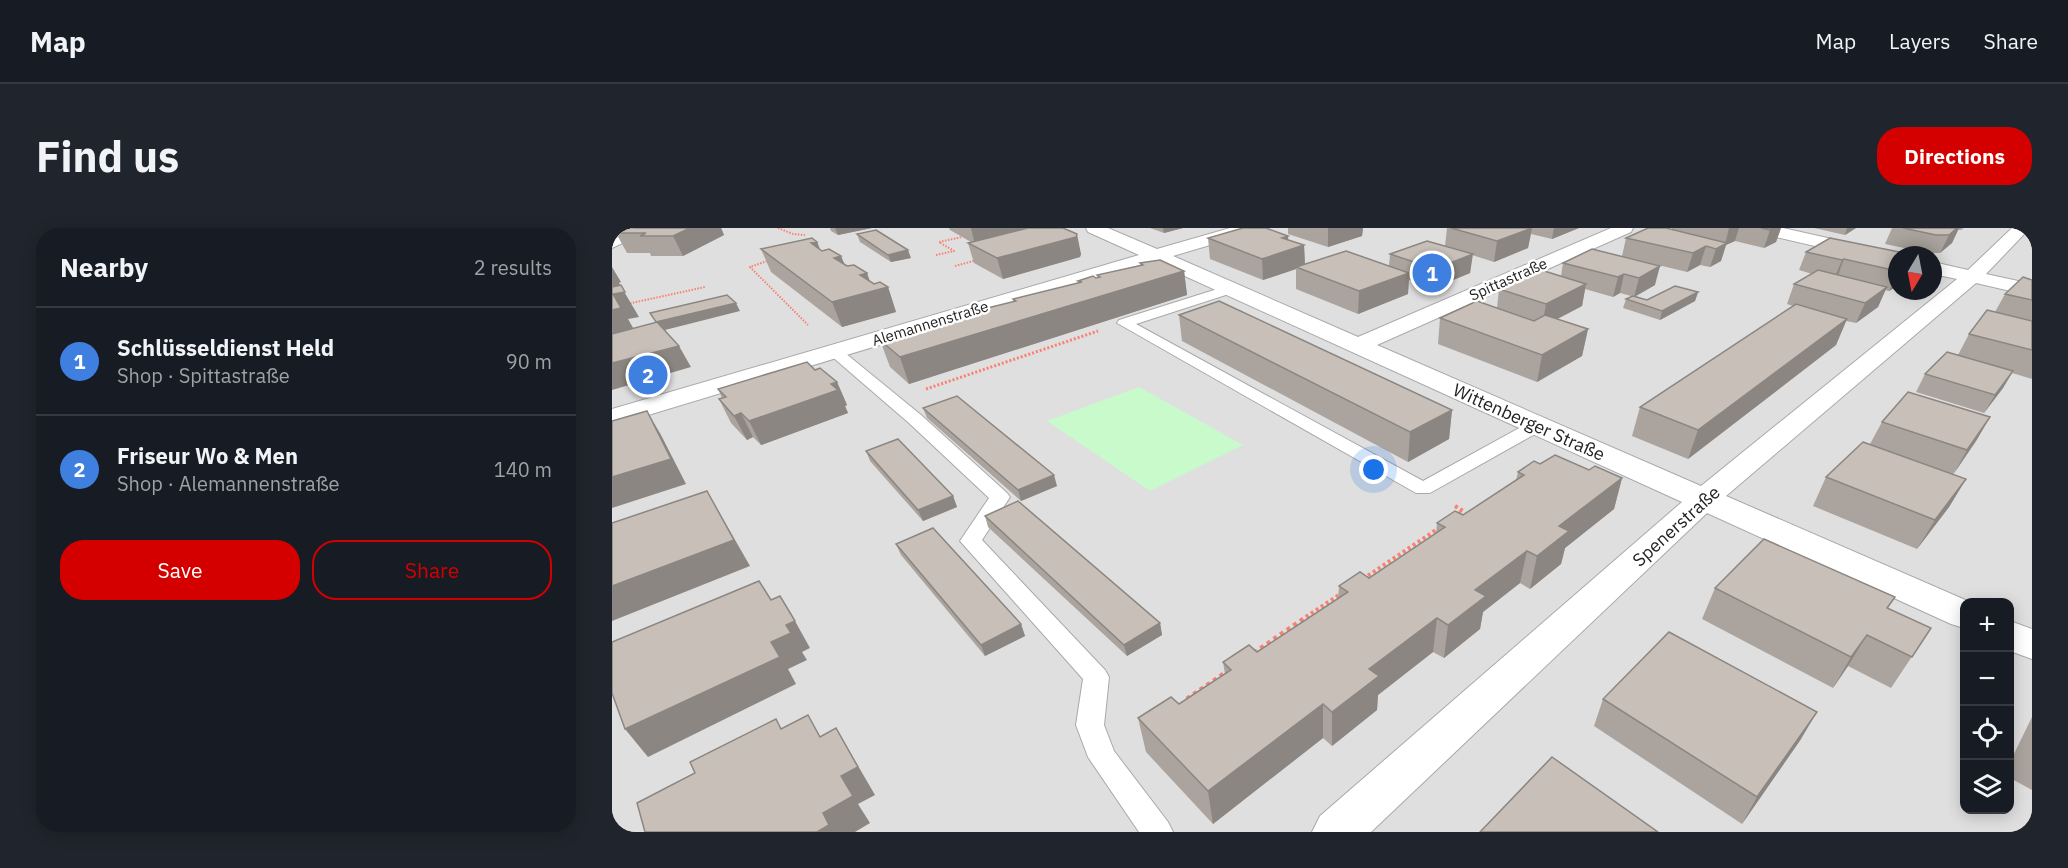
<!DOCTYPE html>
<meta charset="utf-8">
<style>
:root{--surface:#171b24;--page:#20242c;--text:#f1f3f6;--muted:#9ea1a6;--line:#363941;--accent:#d40000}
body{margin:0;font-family:"IBM Plex Sans",sans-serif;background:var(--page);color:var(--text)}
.controls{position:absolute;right:18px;bottom:18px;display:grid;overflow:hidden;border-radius:12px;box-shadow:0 3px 15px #0003}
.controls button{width:54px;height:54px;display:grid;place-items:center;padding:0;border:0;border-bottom:2px solid var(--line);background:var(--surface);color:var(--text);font:30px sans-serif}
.compass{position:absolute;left:1276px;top:18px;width:54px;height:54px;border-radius:50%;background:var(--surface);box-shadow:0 3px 15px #0003;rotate:190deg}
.you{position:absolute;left:762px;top:242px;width:21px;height:21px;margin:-15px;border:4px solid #fff;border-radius:50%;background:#1a73e8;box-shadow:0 0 0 9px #1a73e833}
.badge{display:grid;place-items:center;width:39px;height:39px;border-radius:50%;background:var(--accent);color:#fff;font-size:20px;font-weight:700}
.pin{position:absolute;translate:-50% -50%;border:3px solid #fff;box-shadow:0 2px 6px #0006}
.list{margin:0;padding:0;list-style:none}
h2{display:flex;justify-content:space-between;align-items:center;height:78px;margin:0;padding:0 24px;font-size:26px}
h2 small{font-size:20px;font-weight:400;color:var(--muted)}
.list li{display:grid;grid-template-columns:39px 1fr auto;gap:18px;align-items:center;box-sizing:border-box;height:108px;padding:0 24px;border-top:2px solid var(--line)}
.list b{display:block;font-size:22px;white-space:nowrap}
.list p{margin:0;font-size:20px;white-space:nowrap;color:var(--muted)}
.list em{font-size:20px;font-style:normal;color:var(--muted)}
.actions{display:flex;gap:12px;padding:18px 24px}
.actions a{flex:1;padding:14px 0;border:2px solid var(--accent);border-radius:24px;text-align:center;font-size:21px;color:var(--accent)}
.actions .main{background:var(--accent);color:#fff}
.icon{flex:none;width:33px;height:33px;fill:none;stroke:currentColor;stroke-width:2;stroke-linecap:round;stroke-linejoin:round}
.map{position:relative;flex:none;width:1420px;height:604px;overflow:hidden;border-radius:24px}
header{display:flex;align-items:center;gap:36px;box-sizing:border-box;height:84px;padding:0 30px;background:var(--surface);border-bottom:2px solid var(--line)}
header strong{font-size:28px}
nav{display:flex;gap:33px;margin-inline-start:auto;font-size:21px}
.intro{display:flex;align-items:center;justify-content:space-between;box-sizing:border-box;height:144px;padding:0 36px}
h1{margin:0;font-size:42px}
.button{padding:15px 27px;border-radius:24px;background:var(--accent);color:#fff;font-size:21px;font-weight:700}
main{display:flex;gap:36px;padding:0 36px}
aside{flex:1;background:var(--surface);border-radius:24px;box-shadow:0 3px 15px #0003}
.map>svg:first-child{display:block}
.residential{fill:#e0dfdf;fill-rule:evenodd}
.park{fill:#c8facc}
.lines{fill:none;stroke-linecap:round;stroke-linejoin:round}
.service-casing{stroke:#a9a9a9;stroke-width:2}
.minor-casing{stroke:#a9a9a9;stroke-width:2}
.path-far3{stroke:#fa8072;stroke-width:2;stroke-dasharray:1.5 1.5;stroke-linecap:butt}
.path-far2{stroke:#fa8072;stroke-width:3;stroke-dasharray:2 2;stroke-linecap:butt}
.path-far1{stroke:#fa8072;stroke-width:4;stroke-dasharray:3 3;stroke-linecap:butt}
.path{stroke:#fa8072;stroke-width:5;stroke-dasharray:4 4;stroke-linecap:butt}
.service{fill:#fff;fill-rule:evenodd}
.minor{fill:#fff;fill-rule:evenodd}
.wall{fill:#aba49e}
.shaded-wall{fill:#8b8681}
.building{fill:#c7bfb8;stroke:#8b8681;stroke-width:1.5}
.labels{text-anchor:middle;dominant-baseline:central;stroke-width:5;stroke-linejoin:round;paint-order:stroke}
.far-street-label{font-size:15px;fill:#222;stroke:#fff}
.street-label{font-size:18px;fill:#222;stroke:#fff}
</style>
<header>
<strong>Map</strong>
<nav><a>Map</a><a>Layers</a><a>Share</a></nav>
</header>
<div class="intro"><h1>Find us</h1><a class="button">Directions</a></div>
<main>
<aside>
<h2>Nearby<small>2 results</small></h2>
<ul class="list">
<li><span class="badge" style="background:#3f7fe0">1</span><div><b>Schlüsseldienst Held</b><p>Shop · Spittastraße</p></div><em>90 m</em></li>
<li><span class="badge" style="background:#3f7fe0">2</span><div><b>Friseur Wo &amp; Men</b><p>Shop · Alemannenstraße</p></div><em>140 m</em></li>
</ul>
<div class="actions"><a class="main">Save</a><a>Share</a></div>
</aside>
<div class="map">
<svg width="1420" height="604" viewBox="0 0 1420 604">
<rect width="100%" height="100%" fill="#f2efe9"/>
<path class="residential" d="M0 0H1420V604H0ZM1285 27H1321V63H1285ZM1352 374H1398V582H1352Z"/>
<path class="park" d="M527 159 631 217 538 263 435 193Z"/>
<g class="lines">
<defs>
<g id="service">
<path d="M618 57 624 61 623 64 524 96 811 253 920 193H932L935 197 932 201 818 265H804L505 95 507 92Z"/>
<path d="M222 119 227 120 309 187 395 265 398 269 370 312 493 442 497 449 492 497 502 523 556 594 561 604H527L476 529 464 497 471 451 348 313 377 270 297 195 217 126 215 123 217 120Z"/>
</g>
<g id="minor">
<path d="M15 0H36L34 4 0 20V8Z"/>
<path d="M474 0H496L545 21 618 0H644L642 4 561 28 746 109 999 0H1021L1019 4 765 117 1089 258 1345 51 1321 46V34L1356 42 1400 0H1418L1374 46 1420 56V68L1364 55 1114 268 1358 374H1352V400L1339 396 1095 285 759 604H700L708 588 1070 274 542 34 0 198V181L527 27 476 4Z"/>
<path d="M1140 0H1171L1291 27H1285V37L1142 4Z"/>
<path d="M1398 393 1420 401V431L1398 423Z"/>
</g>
</defs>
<use href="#service" class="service-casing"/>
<use href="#minor" class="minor-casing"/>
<g class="path-far3">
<path d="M166 0 181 6 193 7"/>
<path d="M324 27 342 23 327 14 350 9"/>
<path d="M158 32 138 39 196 97"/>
<path d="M343 38 365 32"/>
<path d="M15 76 93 59"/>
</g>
<path class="path-far2" d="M314 161 486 103"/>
<g class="path-far1">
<path d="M843 278 851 283 845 287"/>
<path d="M751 351 827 300"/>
<path d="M694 389 730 365"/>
</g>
<g class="path">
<path d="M642 425 696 388"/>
<path d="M575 471 616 443"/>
</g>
<use href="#service" class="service"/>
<use href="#minor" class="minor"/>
</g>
<g class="wall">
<path d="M15 0H109L112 7 71 28H39L38 25H15L4 5Z"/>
<path d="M218 0H260L226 7 219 3Z"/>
<path d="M337 0H451L469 26 468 29 391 51 362 35 356 15 359 14 338 2Z"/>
<path d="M538 0H571L552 5Z"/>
<path d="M676 0H751L750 8 716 19 676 6Z"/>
<path d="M835 0H967L940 11 919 6 916 20 882 34 860 27 858 45 822 60 797 52 796 66 746 86 684 61V41L651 52 598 31 596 10 677 12 692 17 693 36 777 38 778 26 833 18Z"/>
<path d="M1060 0H1169L1164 14 1152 20 1123 13 1114 17 1109 33 1098 39 1088 37 1075 44 1013 29 1043 57 1024 68 1035 72 1086 64 1083 73 1048 92 1011 80 1014 71 1019 68 1008 65 1001 69 973 61 970 78 945 91 976 101 970 128 925 154 826 116 828 90 885 80 887 61 949 48 951 35 1010 28 1014 10 1060 1Z"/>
<path d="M1202 0H1244L1233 7Z"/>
<path d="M1280 0H1352L1349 2H1346L1340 15 1328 25H1316L1273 16Z"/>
<path d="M245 6 299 30 279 34 248 14Z"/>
<path d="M205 14 208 21 210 23 229 28 233 37 235 38 255 45 258 54 262 56 276 59 284 84 230 99 159 44 149 21Z"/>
<path d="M1194 24 1285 27V58L1277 63 1273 62 1266 79 1244 95 1234 93 1224 117 1076 231 1020 208 1028 179 1181 78 1175 76 1182 56 1200 46 1187 42Z"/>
<path d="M528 35 572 43 575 67 297 156 278 139 268 112 272 111 271 109 298 103 329 94 328 92 351 88V86L401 74V71L466 55V53L484 50H486L485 47 528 37Z"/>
<path d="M1420 52V151L1400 145 1391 160 1372 185 1304 164 1313 146 1346 127 1357 106 1383 84 1393 66Z"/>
<path d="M567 87 840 182 837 211 796 234 570 113Z"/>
<path d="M203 142 225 154 235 177 233 178 236 185 149 217 141 209 135 212 119 195 107 171 110 170 106 161Z"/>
<path d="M311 180 445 258 409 273 315 190Z"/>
<path d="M1378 189 1364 213 1341 246 1354 251 1337 279 1305 321 1201 278 1214 249 1258 216 1270 194Z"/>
<path d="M254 223 341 268 345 279 311 293 258 233Z"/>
<path d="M928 236 977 242 1010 250 1002 281 953 320 949 336 918 361 908 355 871 384 868 401 832 430 821 424 766 467 765 482 720 518 711 510 601 596 534 524 526 490 567 476 613 446 611 434 645 424 726 371 727 358 757 350 824 306 825 295 851 287 904 252 906 244Z"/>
<path d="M373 288 548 395 550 407 515 428 376 299Z"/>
<path d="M284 316 409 396 413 408 373 428 289 327Z"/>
<path d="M1103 360 1283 369 1276 380 1319 400 1279 460 1236 438 1221 460 1090 391Z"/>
<path d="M991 471 1189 511 1130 596 982 498Z"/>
<path d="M1420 489V562L1398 550V534Z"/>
</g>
<g class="shaded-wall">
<path d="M78 0H109L112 7 71 28 61 8Z"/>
<path d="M223 0H260L226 7Z"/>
<path d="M359 0H421L363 17Z"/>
<path d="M551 0H571L552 5Z"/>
<path d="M716 0H751L750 8 716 19Z"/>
<path d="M920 0 916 20 882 34 885 13Z"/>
<path d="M942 0H967L940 11Z"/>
<path d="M1117 0H1127L1123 13 1114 17 1109 33 1098 39 1104 21 1113 16Z"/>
<path d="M1163 0H1169L1164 14 1152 20 1158 2Z"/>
<path d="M1235 0H1244L1233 7Z"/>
<path d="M1345 0H1347L1340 15 1328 25 1337 7Z"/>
<path d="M465 6 469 26 468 29 391 51 385 30Z"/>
<path d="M676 8 677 22 692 17 693 38 684 39V41L651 52 650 31 670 10Z"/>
<path d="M205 14 214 36 199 15Z"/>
<path d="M1094 18 1088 37 1075 44 1081 25Z"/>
<path d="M296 22 299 30 279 34 276 27Z"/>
<path d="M861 26 858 45 822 60 823 41Z"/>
<path d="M229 28 238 52 222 30Z"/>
<path d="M1232 31 1225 50 1222 51 1230 32Z"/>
<path d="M1048 38 1043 57 1022 69 1027 50Z"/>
<path d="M0 39 9 54 7 55 27 89 16 91 24 105 0 112Z"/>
<path d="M572 43 575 67 297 156 288 129Z"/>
<path d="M255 45 261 63 276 59 284 84 230 99 220 74 248 47Z"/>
<path d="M797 45 796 66 746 86 747 63Z"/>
<path d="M1012 46 1008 65 1001 69 1006 49Z"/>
<path d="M1285 46V58L1277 63Z"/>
<path d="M974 56 970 78 930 99 934 76Z"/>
<path d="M1275 59 1266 79 1244 95 1253 75Z"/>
<path d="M1086 64 1083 73 1048 92 1050 83Z"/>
<path d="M124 75 128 83 49 103 44 94Z"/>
<path d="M1235 91 1224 117 1076 231 1086 202Z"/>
<path d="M976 101 970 128 925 154 930 127Z"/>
<path d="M67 118 79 139 0 162V135Z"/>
<path d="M1401 143 1391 160 1372 185 1383 167Z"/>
<path d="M225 154 235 177 233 178 236 185 149 217 137 193Z"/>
<path d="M840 182 837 211 796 234 798 204Z"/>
<path d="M35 183 49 207 74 256 0 280V249Z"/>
<path d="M129 185 141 209 135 212 122 188Z"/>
<path d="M1378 189 1364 213 1341 247 1355 222Z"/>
<path d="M442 247 445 258 409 273 406 262Z"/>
<path d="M1010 250 1002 281 953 320 949 336 918 361 925 328 947 298Z"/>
<path d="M1354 251 1337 279 1305 321 1323 292Z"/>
<path d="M95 263 138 338 0 393V358Z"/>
<path d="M341 268 345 279 311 293 306 282Z"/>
<path d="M915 323 908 355 871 384 868 401 832 430 836 397 863 362Z"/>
<path d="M825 390 821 424 766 467 765 482 720 518V484L757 441Z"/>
<path d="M183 393 198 420 190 424 195 432 176 441 184 456 36 529 13 501 159 414 174 397Z"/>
<path d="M548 395 550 407 515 428 512 417Z"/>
<path d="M409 396 413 408 373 428 369 417Z"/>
<path d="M1255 407 1236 438 1221 460 1239 429Z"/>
<path d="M711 476V510L601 596 596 563Z"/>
<path d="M1205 484 1189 511 1130 596 1145 569Z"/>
<path d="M224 500 263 567 246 576 258 595 243 604H205L211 585 229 548Z"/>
</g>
<g class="building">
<path d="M15 0H78L61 8H28L34 5H4Z"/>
<path d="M416 0H451L465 6 464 9 385 30 356 15Z"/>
<path d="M631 0H654L676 8 670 10 692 17 650 31 596 10Z"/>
<path d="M839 0H920L885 13Z"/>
<path d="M1036 0H1054L1115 15 1104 21 1094 18 1081 25 1014 10Z"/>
<path d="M1149 0H1163L1158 2Z"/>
<path d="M1291 0H1345L1337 7H1324Z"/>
<path d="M264 2 296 22 276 27 245 6Z"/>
<path d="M200 10 205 14 199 15 210 23 217 21 229 28 222 30 235 38 242 37 255 45 248 47 262 56 268 54 276 59 220 74 149 21Z"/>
<path d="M1218 10 1302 27H1285V43L1232 31 1230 32 1194 24Z"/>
<path d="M815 13 861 26 823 41 778 26Z"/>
<path d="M980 21 1048 38 1027 50 1012 46 1006 49 951 35Z"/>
<path d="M734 23 797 45 747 63 684 39Z"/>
<path d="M548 32 572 43 288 129 268 112 273 110 271 109 296 102 298 103 330 94 328 92 345 88 347 89 353 88 351 86 404 73 401 71 470 54 466 53 481 48 484 50 488 49 485 47 531 37 528 35Z"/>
<path d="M929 42 974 56 934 76 887 61Z"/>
<path d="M1206 42 1275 59 1253 75 1182 56Z"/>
<path d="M1411 49 1420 52V72L1393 66Z"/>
<path d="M9 57 13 64 1 66 9 80 0 82V59Z"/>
<path d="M1063 58 1086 64 1050 83 1014 71 1021 68 1035 72Z"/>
<path d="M115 67 124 75 44 94 38 85Z"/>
<path d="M607 73 840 182 798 204 567 87Z"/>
<path d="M865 73 922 93 933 87 976 101 930 127 828 90Z"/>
<path d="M1184 76 1235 91 1086 202 1028 179Z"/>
<path d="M1375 82 1420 93V122L1357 106Z"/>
<path d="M45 94 67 118 0 135V106Z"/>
<path d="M1335 124 1401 143 1383 167 1313 146Z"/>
<path d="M195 134 203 142 208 140 225 154 219 156 226 162 137 193 129 185 122 188 107 171 114 169 106 161Z"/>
<path d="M1296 164 1378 189 1355 222 1270 194Z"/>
<path d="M345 168 442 247 406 262 311 180Z"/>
<path d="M35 183 59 231 0 249V193Z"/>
<path d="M286 211 341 268 306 282 254 223Z"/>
<path d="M1251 214 1354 251 1323 292 1214 249Z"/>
<path d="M943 227 977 242 983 238 1010 250 947 298 957 303 925 328 915 323 863 362 874 368 836 397 825 390 757 441 767 448 720 484 711 476 596 563 526 490 559 469 567 476 619 442 611 434 637 417 645 424 736 364 727 358 748 344 757 350 833 299 825 295 843 283 851 287 912 247 906 244 922 233 928 236Z"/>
<path d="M95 263 122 312 0 358V295Z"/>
<path d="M406 273 548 395 512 417 373 288Z"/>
<path d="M321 300 409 396 369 417 284 316Z"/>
<path d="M1152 311 1283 369 1275 380 1319 400 1300 429 1255 407 1239 429 1103 360Z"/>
<path d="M147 353 159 372 168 368 183 393 174 397 179 405 159 414 168 429 13 501 0 465V414Z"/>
<path d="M1057 404 1205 484 1145 569 991 471Z"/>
<path d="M196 487 208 509 224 500 246 539 229 548 241 568 211 585 217 597 205 604H33L25 575 83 545 78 534 164 491 169 501Z"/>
<path d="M940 529 1046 604H868Z"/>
</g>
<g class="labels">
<g class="far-street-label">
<text transform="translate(896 51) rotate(-24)">Spittastraße</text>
<text transform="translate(318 95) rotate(-17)">Alemannenstraße</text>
</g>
<g class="street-label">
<text transform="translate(917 194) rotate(24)">Wittenberger Straße</text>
<text transform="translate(1064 298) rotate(-42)">Spenerstraße</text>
</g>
</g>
</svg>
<div class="controls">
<button>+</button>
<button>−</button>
<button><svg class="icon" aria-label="locate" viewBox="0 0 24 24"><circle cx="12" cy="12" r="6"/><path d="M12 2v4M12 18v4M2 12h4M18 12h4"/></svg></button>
<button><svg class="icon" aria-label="layers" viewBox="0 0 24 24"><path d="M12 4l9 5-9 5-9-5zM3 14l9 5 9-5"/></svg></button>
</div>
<svg class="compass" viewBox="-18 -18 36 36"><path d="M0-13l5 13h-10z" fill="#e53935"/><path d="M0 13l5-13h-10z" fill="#9ea1a6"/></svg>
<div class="you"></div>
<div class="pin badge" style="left:820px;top:45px;background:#3f7fe0">1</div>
<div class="pin badge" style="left:36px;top:147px;background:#3f7fe0">2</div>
</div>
</main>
